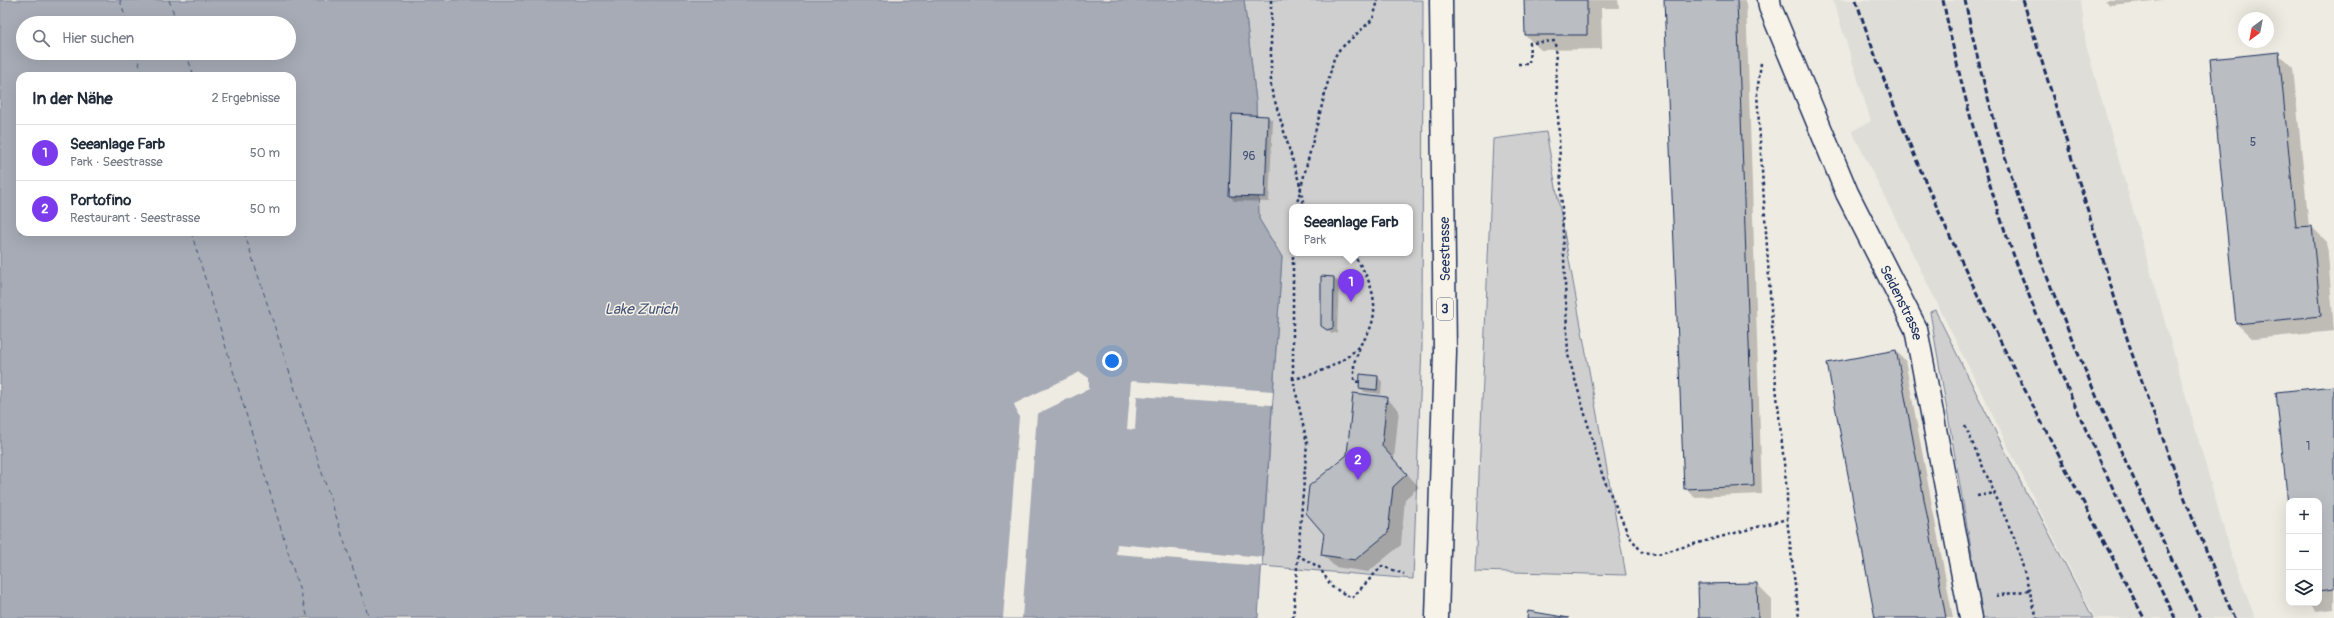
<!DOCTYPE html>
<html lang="de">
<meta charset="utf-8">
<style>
:root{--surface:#fff;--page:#f6f6f7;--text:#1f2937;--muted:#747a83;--line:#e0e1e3;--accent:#7c3aed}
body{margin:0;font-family:Pangolin,sans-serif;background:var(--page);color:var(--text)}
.controls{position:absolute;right:12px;bottom:12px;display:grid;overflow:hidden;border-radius:8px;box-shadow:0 4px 16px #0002}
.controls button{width:36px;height:36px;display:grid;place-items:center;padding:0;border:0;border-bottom:1px solid var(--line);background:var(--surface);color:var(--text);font:20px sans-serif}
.compass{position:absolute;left:2238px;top:12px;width:36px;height:36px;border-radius:50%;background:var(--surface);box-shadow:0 4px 16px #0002;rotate:212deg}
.you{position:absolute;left:1112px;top:361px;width:14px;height:14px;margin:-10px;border:3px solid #fff;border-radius:50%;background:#1a73e8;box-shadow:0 0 0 6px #1a73e833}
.badge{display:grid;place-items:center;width:26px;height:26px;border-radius:50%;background:var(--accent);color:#fff;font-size:13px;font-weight:700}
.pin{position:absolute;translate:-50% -33px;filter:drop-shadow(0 1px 2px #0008)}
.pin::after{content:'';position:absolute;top:21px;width:14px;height:12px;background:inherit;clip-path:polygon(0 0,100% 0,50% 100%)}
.popup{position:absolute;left:1289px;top:204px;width:124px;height:52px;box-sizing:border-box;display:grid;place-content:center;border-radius:8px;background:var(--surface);filter:drop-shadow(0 1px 3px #0005);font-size:13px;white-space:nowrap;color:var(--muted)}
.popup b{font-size:15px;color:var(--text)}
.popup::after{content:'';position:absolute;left:50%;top:100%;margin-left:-8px;border:8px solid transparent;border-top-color:var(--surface)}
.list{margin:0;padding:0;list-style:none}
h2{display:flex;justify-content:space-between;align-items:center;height:52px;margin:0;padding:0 16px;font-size:17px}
h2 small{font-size:13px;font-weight:400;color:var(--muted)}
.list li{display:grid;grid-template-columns:26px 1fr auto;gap:12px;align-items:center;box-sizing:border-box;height:56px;padding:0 16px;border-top:1px solid var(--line)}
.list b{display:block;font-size:15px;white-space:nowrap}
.list p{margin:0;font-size:13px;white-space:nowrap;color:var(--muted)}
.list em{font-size:13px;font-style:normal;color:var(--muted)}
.icon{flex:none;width:22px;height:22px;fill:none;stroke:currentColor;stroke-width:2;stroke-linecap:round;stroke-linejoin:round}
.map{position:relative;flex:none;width:2334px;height:618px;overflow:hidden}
.search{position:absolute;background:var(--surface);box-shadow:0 4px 16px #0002;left:16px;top:16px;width:280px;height:44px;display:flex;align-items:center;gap:10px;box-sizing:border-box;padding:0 14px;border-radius:22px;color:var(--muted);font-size:15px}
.panel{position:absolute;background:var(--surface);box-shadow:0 4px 16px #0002;left:16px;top:72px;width:280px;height:164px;border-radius:12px}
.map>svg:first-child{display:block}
.built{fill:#deddd8}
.green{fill:#cfcfcf;stroke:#757f96;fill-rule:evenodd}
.water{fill:#a6abb5;stroke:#6e7992;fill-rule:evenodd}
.pier{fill:#eeebe2}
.shadow{fill:#0003}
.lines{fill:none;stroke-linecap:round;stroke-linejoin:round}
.ferry{stroke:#455478;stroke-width:1;stroke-dasharray:5 4;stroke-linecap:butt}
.building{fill:#babdc2;stroke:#1b2f5e}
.minor-casing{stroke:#1b2f5e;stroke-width:25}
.major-casing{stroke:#1b2f5e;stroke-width:25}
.path{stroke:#1b2f5e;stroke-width:2.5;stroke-dasharray:3 3;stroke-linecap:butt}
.minor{stroke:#f7f3e8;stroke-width:22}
.major{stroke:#f7f3e8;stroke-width:22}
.rail{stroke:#1b2f5e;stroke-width:3;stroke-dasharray:6 3;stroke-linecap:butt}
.labels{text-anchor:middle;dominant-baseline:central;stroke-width:3;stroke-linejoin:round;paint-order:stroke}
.number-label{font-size:12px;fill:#435277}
.shield{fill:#f7f3e8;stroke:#5d6a87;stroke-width:1}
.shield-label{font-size:13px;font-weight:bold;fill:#1b2f5e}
.street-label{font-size:14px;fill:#1b2f5e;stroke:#f7f3e8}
.water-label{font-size:15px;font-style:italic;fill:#455478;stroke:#f7f3e8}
</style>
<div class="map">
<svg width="2334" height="618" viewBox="0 0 2334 618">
<rect width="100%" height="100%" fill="#eeebe2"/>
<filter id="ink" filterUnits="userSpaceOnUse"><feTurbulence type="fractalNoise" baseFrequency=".025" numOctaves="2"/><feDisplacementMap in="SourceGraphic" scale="8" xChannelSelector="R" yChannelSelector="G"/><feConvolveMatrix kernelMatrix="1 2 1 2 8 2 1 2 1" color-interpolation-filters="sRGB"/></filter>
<g filter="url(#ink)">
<path class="built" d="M1833 0H2081L2086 45 2231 554 2255 618H2095L2030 491 1852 131 1871 121Z"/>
<g class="green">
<path d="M1244 0H1423L1422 346 1413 579 1262 566 1282 257 1259 219 1256 101ZM1292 207H1410V253H1292Z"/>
<path d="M1546 132 1626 575 1475 571 1493 139Z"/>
<path d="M1935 310 2027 495 2035 506 2093 618H1983L1930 312Z"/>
</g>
<path class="water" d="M0 0H1244L1256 101 1259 219 1282 257 1258 618H0ZM23 23H289V53H23ZM20 76H292V232H20Z"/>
<g class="pier">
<path d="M1080 372 1089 378V389L1037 414 1022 618H1003L1019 417 1014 404Z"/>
<path d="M1131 381 1273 391 1272 405 1137 396 1135 430 1127 429Z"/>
<path d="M1117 544 1262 557V566L1116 554Z"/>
</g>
<g class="shadow">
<path d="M1525 0H1618L1619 8H1601L1602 49 1541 50 1525 35Z"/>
<path d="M1666 0H1746L1762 494 1694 497 1685 488Z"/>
<path d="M2105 0H2164L2110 5Z"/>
<path d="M2278 53 2293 68 2309 227H2312L2327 242 2334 331 2253 339 2237 324 2211 60Z"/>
<path d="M1233 115 1268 117 1273 121 1269 202 1234 201 1230 196Z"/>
<path d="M1322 277 1334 278 1339 282 1337 332 1332 334 1322 326Z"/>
<path d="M1896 351 1905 360 1953 618H1876Z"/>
<path d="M1378 377 1382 382 1381 394 1365 392 1360 388Z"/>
<path d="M2334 387V609L2316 611 2309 603H2319V501H2289V504L2277 393Z"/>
<path d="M1386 398 1399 410 1394 459 1419 487 1405 499 1401 545 1368 572 1335 567 1323 555 1348 455Z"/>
<path d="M1757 584 1772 599V618H1700Z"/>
</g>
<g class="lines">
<g class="ferry">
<path d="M120 0 127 23"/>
<path d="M169 0 177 23"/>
<path d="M136 53 143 76"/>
<path d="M186 53 194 76"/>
<path d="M191 232 308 618"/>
<path d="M244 232 369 618"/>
</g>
</g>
<g class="building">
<path d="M1524 0H1587V35H1525Z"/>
<path d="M1664 0H1737L1754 486 1684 489Z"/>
<path d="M2279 52 2296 227 2312 226 2321 316 2236 324 2210 59Z"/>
<path d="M1232 114 1268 116 1265 197 1229 196Z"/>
<path d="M1321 276 1334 277 1333 328 1327 330 1321 326Z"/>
<path d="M1896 350 1904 391 1946 618H1875L1827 363Z"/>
<path d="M1360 374 1378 376 1377 390 1359 388Z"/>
<path d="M2334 386V589L2319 591V501H2289V514L2276 392Z"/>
<path d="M1353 393 1387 397 1382 446 1407 474 1393 487 1388 533 1355 560 1321 555 1324 534 1306 513 1309 486 1347 455Z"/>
<path d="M1757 583 1758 618H1699L1698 584Z"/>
<path d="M1528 611 1569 618H1527Z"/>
</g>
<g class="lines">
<defs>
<g id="minor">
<path id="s1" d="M1769 0 1770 7 1847 193 1916 329 1971 618"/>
</g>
<path id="major" d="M1437 618 1445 352 1441 0"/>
</defs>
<use href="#minor" class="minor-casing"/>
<use href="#major" class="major-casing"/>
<g class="path">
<path d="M1271 0V88L1300 185 1304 207"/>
<path d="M1761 63 1757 93 1776 386 1787 492V519L1799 618"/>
<path d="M1518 64H1529L1530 43 1555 41 1568 355 1603 477 1629 536 1642 552 1657 554 1787 519"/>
<path d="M1296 207 1334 58 1339 50 1373 19 1378 0"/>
<path d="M1293 379V253"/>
<path d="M1359 382 1354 381V363L1360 347"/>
<path d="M1965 426 2016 542 2037 618"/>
<path d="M1977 496 1995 493"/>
<path d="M1297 555 1319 567 1332 587 1352 598 1382 566 1404 574"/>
<path d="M1996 596 2029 590"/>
<path d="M1293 618 1307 443 1293 379C1363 365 1401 317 1352 253"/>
</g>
<use href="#minor" class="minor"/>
<use href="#major" class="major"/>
<g class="rail">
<path d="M1856 0C1927 217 2039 416 2144 618"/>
<path d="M1943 0C1959 79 1980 158 2006 234 2053 366 2114 492 2175 618"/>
<path d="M1965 0C2008 218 2104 419 2200 618"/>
<path d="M2023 0 2131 351 2183 494 2234 618"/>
</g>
</g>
</g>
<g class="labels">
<g class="number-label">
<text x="2253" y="142">5</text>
<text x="1249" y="156">96</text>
<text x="2308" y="446">1</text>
</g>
<rect class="shield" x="1437" y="298" width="16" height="22" rx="3"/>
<g class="shield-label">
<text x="1445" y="309">3</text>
</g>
<g class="street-label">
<text transform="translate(1445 249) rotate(-91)">Seestrasse</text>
<text stroke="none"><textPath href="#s1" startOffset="331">Seidenstrasse</textPath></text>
</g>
<g class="water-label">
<text x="641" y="309">Lake Zurich</text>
</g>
</g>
</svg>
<div class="controls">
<button>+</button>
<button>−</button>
<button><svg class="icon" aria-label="layers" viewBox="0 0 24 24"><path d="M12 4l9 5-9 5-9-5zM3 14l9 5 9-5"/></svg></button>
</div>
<svg class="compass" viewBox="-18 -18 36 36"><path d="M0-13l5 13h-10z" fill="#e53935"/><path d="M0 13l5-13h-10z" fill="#747a83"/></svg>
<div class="you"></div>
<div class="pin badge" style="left:1351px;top:302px">1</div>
<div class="popup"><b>Seeanlage Farb</b>Park</div>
<div class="pin badge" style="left:1358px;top:480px">2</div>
<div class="search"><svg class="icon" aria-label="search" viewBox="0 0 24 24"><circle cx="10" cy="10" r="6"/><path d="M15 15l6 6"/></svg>Hier suchen</div>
<section class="panel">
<h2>In der Nähe<small>2 Ergebnisse</small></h2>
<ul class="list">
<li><span class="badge">1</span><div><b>Seeanlage Farb</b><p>Park · Seestrasse</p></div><em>50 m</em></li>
<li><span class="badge">2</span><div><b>Portofino</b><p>Restaurant · Seestrasse</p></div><em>50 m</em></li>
</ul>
</section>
</div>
